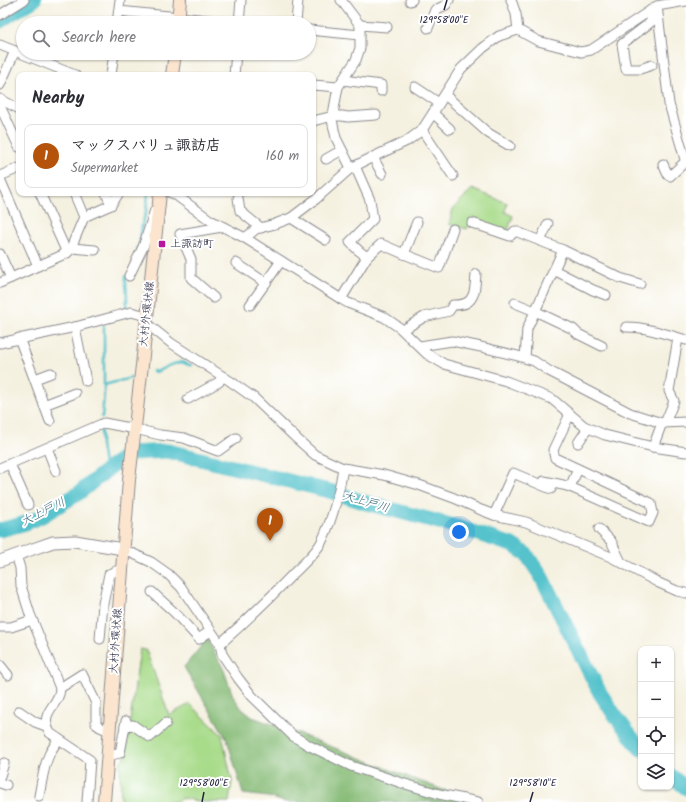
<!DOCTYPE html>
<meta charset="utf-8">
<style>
:root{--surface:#fff;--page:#f7f7f7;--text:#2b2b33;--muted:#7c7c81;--line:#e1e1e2;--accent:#b45309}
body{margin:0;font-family:Kalam,"Klee One",sans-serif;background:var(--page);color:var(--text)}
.controls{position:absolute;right:12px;bottom:12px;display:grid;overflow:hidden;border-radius:8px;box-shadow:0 1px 3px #0004}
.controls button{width:36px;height:36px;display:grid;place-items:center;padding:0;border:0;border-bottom:1px solid var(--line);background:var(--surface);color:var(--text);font:20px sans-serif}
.you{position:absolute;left:459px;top:532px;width:14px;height:14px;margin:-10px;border:3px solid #fff;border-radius:50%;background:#1a73e8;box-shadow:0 0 0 6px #1a73e833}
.badge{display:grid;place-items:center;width:26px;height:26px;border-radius:50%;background:var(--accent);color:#fff;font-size:13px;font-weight:700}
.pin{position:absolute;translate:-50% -33px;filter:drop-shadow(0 1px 2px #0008)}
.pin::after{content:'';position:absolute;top:21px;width:14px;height:12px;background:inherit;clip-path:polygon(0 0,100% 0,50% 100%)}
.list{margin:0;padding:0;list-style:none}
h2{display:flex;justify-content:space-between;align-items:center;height:52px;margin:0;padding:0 16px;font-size:17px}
h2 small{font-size:13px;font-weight:400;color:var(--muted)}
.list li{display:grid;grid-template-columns:26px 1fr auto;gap:12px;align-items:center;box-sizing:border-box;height:64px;margin:0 8px 8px;padding:0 8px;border:1px solid var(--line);border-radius:8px}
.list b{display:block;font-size:15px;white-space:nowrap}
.list p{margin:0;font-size:13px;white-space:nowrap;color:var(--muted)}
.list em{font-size:13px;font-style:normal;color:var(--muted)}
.icon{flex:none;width:22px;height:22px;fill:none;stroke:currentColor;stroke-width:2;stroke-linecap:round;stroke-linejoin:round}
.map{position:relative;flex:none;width:686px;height:802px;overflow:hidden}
.search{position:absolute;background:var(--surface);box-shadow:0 1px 3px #0004;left:16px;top:16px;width:300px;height:44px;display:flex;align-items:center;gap:10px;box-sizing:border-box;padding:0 14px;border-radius:22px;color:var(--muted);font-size:15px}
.panel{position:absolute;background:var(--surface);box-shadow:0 1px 3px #0004;left:16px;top:72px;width:300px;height:124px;border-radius:8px}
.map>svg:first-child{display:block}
.green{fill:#a8db8a;stroke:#657e62}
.forest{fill:#86bb76;stroke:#546e58}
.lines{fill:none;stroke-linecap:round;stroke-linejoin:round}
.stream{stroke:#55c2cc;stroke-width:2.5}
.river{stroke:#55c2cc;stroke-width:15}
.minor-casing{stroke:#8c8a8e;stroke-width:11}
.tertiary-casing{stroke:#8c8a8e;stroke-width:13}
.secondary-casing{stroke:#8c8a8e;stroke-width:14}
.minor{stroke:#fff;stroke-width:9}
.tertiary{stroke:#fff;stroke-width:11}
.secondary{stroke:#fbe5cf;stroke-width:12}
.ticks{fill:none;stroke:#22223b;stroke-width:1.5}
.poi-dot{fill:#b5179e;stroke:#fff;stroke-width:1.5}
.labels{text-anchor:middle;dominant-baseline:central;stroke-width:4;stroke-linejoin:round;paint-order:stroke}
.poi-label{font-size:11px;fill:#22223b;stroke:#fff;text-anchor:start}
.street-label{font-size:11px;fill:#22223b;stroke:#fff}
.water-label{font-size:12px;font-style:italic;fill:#366275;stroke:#fff}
.ticks-label{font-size:10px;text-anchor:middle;fill:#22223b;stroke:#fff;stroke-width:4;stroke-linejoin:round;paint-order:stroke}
</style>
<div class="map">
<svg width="686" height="802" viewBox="0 0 686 802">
<rect width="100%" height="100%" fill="#fff"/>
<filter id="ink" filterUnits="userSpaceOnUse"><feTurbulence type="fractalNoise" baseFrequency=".025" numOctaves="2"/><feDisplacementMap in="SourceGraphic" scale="8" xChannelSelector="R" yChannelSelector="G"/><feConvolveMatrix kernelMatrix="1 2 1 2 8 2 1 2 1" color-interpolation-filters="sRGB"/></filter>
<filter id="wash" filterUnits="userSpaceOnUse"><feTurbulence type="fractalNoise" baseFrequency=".012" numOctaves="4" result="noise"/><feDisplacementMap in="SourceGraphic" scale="16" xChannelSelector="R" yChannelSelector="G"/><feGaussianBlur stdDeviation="0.9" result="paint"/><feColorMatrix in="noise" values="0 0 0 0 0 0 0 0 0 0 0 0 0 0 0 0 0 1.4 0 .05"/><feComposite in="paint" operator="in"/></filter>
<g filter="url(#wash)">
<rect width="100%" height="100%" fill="#f5f1e0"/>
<g class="green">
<path d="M472 189 507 203 505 212 513 216 507 233 472 220 467 229 449 224 453 209Z"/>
<path d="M140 649 146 650 169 715 190 704 222 735 232 781 229 802H201L183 798 174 802H121L120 762 125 757Z"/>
</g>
<path class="forest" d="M207 639 223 668 233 696 242 709 252 717 302 735 411 778 476 802H285L268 797 243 794 227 739 184 667Z"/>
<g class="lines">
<g class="stream">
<path d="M137 249 140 243 142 225 146 212 148 193"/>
<path d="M124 310 126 309C129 299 125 287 126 276"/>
<path d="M153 371 156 372 170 365 182 362 189 365H192"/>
<path d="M104 385 131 378"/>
<path d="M102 417 104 394V326"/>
<path d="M101 430V445L105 471"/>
</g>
<g class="river">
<path d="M0 21 12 13 34 0"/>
<path d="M0 530 26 523 42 516 79 493 113 465 131 453 168 451 333 492 367 503 454 526 512 545 526 554 541 576 600 693 614 714 635 742 641 749"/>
<path d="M671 776 686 788"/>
</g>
</g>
</g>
<g filter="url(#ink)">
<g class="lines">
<defs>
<g id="minor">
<path d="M341 0 360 25V48L356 60 338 87 332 120 336 138 351 168"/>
<path d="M511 0 516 14 518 30 538 41 581 52 591 50 657 6 686 1"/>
<path d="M410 1 412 0"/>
<path d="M657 6 669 104 686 163"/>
<path d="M651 10V22L622 44 626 69H640L652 65"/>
<path d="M119 11 238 23"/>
<path d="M0 15 24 0"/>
<path d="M117 23 120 0"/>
<path d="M239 23 241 0"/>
<path d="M296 23 298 0"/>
<path d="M360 25 387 27"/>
<path d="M428 28 435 10 446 5 449 0"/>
<path d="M309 30 360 35"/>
<path d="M0 45 75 75"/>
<path d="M111 75 114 53"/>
<path d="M234 75 236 53"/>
<path d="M343 80 381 85V91"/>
<path d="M0 85 15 51"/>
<path d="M313 85 338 87"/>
<path d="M415 87 439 103"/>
<path d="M445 95 488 133 510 146"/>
<path d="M0 99 19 109"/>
<path d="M0 106 19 147"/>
<path d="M433 113 450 129"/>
<path d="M313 121 333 116H342L348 117 376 115"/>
<path d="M422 130 453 176"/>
<path d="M373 157 382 174"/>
<path d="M326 159 342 150"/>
<path d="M663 164 668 175 670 176 685 162"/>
<path d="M355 166 370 200 373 219 350 242 358 250 367 257"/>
<path d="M0 176 19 168"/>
<path d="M0 179 38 266"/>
<path d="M40 193 67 253"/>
<path d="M74 193 84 217"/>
<path d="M106 193 111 205"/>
<path d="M171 193H173L210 220 245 238 341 299 348 303 384 317 400 328 427 354 444 364 506 381 552 399 584 426 605 435 653 447 686 452"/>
<path d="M238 198 240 211 261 228"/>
<path d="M291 218 326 240"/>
<path d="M472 223 510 236 515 231 563 250 620 278 640 284"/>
<path d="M245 238 256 229 275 224 291 218 316 199 351 168 373 157 407 141 422 130 433 113 461 69 483 48 499 36 518 30"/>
<path d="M540 241 548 224"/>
<path d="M72 248 95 250"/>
<path d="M0 254 11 278"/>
<path d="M404 254 417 222"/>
<path d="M236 263 266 283"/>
<path d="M554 270 593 290 606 295"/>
<path d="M129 276 143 247 155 210"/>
<path d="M0 283 67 253 71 249 73 243 84 217 111 205 119 193"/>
<path d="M214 298 191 278V259L180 234 222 227"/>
<path d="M341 299 367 257 381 244 404 254 439 268 453 229"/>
<path d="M515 303 535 311 573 329 578 334 602 346"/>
<path d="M250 305 281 261"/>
<path d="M146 323 171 343 230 381 254 398 297 439 315 455 343 468 384 475 419 485 454 498 481 510 494 515 526 522 589 548 611 557 659 583 677 591 686 593"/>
<path d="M75 327 86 381"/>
<path d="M626 327C646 327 666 334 686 340"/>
<path d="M403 330 424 317 449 311 453 305C457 305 462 305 466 303 476 298 475 284 476 274"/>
<path d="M19 338 50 421"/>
<path d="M0 343 75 327 131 312 147 316"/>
<path d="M420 346 452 341 481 347 518 356 534 361 549 371 630 413 662 423 686 422"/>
<path d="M525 358 527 329 563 250"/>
<path d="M35 379 51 373"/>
<path d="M188 399 219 382 222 376"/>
<path d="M44 405 75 393"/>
<path d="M570 414 553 450 555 458 651 503 653 513 649 522 570 487"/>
<path d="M665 423 674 401 669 391 678 338"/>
<path d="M578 443 588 428"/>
<path d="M653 447 662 423"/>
<path d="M47 448 56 471"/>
<path d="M10 464 28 505"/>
<path d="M0 468 104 423 135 429 160 435 184 438 218 451 236 438"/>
<path d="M543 483 544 481 563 485 570 487 578 469"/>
<path d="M494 515 513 473 551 489"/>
<path d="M599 529 611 541 621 562"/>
<path d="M123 549 151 562 168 574 181 587 220 644 222 654 238 678 252 696 293 736 310 746 351 766 402 783 439 794 478 802"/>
<path d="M16 555 20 568 21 586 30 614 60 688C60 706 38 711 50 733L90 760 87 802"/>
<path d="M152 592 175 613 199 639 210 631"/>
<path d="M0 627H11L32 620"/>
<path d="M100 639 103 604 109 574 121 569"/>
<path d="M220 644C245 622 269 599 292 575 301 566 317 552 322 541 333 518 339 493 343 468"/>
<path d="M0 665 8 675"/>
<path d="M60 688 82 674 96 703V724L100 727 109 731"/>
<path d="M19 711 35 722 46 726"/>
<path d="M125 726 133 725 150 737 166 723"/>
<path d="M107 756 120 753 126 721"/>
<path d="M0 776 4 763"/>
<path d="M0 783 6 785"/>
<path d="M39 796C42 782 43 768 49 755 51 749 56 745 58 739"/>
</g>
<path id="tertiary" d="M0 561 33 549 53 542 75 541 123 549"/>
<g id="secondary">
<path d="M178 23 180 0"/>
<path d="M172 75 175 53"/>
<path d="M104 802 129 480 142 365 160 193"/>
</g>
</defs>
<use href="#minor" class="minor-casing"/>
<use href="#tertiary" class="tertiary-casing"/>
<use href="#secondary" class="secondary-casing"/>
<use href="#minor" class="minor"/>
<use href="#tertiary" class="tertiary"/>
<use href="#secondary" class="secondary"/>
</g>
</g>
<path class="ticks" d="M444 10 447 0M202 802 204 792M530 802 533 792"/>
<rect class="poi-dot" x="158" y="240" width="8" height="8" rx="2"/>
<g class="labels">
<g class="poi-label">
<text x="170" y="244">上諏訪町</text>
</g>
<g class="street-label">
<text transform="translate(147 314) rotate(-84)">大村外環状線</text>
<text transform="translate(116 641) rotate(-86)">大村外環状線</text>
</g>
<g class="water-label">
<text transform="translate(366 502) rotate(16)">大上戸川</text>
<text transform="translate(43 512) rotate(-27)">大上戸川</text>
</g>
</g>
<g class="ticks-label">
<text x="444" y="23">129°58'00"E</text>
<text x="204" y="786">129°58'00"E</text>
<text x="533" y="786">129°58'10"E</text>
</g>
</svg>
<div class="controls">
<button>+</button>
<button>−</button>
<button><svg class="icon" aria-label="locate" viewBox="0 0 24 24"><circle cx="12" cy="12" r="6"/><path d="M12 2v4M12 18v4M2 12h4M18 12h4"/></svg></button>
<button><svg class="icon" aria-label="layers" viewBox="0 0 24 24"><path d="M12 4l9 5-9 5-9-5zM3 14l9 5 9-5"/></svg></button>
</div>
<div class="you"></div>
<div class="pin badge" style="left:270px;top:541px">1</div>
<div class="search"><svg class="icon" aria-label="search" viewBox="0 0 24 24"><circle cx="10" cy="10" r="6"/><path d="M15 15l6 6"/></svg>Search here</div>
<section class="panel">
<h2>Nearby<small></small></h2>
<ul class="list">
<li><span class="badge">1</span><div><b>マックスバリュ諏訪店</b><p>Supermarket</p></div><em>160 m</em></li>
</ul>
</section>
</div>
